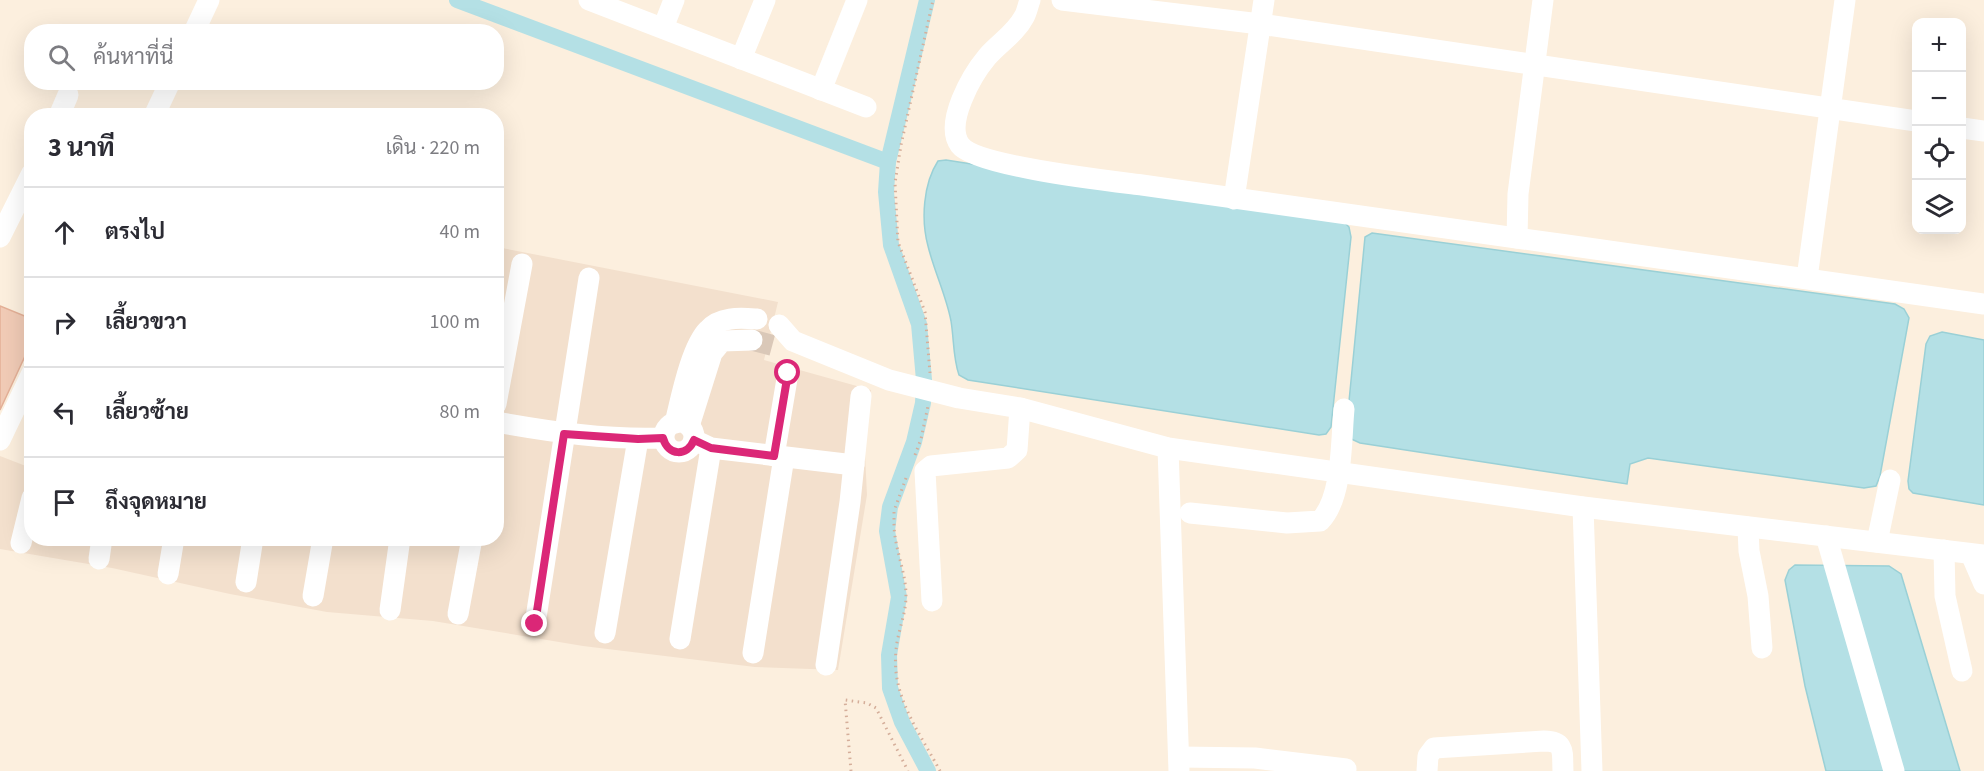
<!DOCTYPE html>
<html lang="th">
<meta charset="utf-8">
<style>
:root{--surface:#fff;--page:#f7f7f7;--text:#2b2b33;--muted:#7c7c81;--line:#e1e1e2}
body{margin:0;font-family:"Source Sans 3",Sarabun,sans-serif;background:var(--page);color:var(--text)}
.controls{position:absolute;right:18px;top:18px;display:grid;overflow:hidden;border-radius:12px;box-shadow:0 6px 24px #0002}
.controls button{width:54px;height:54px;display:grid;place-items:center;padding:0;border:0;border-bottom:2px solid var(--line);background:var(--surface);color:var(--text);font:30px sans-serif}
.stop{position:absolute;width:18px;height:18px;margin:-14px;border:4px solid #db2777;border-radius:50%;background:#fff}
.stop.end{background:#db2777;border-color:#fff;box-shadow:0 2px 6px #0008}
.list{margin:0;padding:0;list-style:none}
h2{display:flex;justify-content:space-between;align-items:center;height:78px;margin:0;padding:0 24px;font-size:26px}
h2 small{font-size:20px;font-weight:400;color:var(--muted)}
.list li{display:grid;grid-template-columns:39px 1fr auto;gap:18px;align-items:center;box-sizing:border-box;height:90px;padding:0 24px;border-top:2px solid var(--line)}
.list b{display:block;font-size:22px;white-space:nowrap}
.list em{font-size:20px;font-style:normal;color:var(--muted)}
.icon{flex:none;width:33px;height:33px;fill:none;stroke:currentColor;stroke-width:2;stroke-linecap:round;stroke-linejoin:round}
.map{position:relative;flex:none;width:1984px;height:771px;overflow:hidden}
.search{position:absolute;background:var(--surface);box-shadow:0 6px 24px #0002;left:24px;top:24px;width:480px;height:66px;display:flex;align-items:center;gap:15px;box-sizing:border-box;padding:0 21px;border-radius:24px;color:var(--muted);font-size:22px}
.panel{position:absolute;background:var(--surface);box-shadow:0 6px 24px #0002;left:24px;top:108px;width:480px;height:438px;border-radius:24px}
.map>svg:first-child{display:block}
.residential{fill:#f3e0cd}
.water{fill:#b4e0e5;stroke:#9ad0d6;stroke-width:1.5}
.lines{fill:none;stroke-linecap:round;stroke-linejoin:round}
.canal{stroke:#b4e0e5;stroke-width:16}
.building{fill:#f1cbb6;stroke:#e4b097;stroke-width:1.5}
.minor-tunnel{stroke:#dac8b8;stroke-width:21;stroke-dasharray:21 10;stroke-linecap:butt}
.path{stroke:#d5ae9a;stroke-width:3;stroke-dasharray:1.5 4.5;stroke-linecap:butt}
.minor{stroke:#fff;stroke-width:21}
.route{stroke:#db2777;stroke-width:8}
</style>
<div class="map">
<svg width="1984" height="771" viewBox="0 0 1984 771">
<rect width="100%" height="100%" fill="#fcefde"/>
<path class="residential" d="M497 247 778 302 764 360 871 390 864 434 867 495 838 670 755 667 583 646 433 621 327 612 230 594 112 568 0 549V456L31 468 32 538H496Z"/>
<g class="water">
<path d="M946 160 1344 222 1349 227 1351 237 1331 427 1326 434 1319 435 968 380 959 375C953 358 954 339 951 321 946 295 934 271 928 246 921 220 923 184 938 161Z"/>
<path d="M1372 233 1895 304 1904 309 1909 318 1880 476 1876 486 1864 488 1648 458 1630 464 1627 484 1360 443 1349 438 1346 432 1365 237Z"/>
<path d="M1942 332 1984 340V505L1913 493 1909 489 1908 481 1926 344 1930 336Z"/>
<path d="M1795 565 1889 566 1901 574 1960 771H1826L1805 686 1785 580 1789 570Z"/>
</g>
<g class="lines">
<g class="canal">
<path d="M457 0 888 162"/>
<path d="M927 0 888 162 886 192 891 245 919 324 924 380 923 403 914 442 890 507 887 531 899 597 889 655 890 688 902 722 928 771"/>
</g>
</g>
<path class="building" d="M0 306 32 319V341L0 410Z"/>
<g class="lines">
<path class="minor-tunnel" d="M752 340 778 347"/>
<g class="path">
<path d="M930 373 925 312 898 242 895 183 901 145 933 0"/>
<path d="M915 455 921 439 928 406"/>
<path d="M906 478 894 511V523C894 548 906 571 906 596 906 615 897 633 896 651 891 696 920 733 940 771"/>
<path d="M851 771 845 700 867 703 876 708 908 771"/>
</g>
<g class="minor">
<path d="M589 0 866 107"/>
<path d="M1030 0C1028 5 1027 12 1024 17 1015 34 999 43 987 57 972 75 944 123 960 145 975 166 1111 181 1142 185 1422 227 1704 262 1984 304"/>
<path d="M1062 0 1260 24 1916 121"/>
<path d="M663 28 674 0"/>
<path d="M194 32 209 0"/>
<path d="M741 59 765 0"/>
<path d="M821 90 857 0"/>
<path d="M59 116 68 95"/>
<path d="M154 116 170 82"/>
<path d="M1962 128 1984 131"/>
<path d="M1234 199 1264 0"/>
<path d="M0 237 32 173"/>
<path d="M1517 238 1518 194 1543 0"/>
<path d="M1807 278 1845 0"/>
<path d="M779 325 793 341 889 380 959 398 1020 408 1168 448 1583 507 1984 555"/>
<path d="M496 404 522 264"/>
<circle cx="679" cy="437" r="15"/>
<path d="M496 422C552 432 607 440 663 438"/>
<path d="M675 423C681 399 691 347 708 330 720 316 741 318 757 319"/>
<path d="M689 426 712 353 722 341 752 340"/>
<path d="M0 440 32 373"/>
<path d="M694 440 711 448 854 465"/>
<path d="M1168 448 1179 771"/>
<path d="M774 456 788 373"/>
<path d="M1583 507 1592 771"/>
<path d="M1190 513 1287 523 1320 521C1343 498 1341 440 1344 409"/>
<path d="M1748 527 1749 551 1758 596 1762 648"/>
<path d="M1826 536 1894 771"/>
<path d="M1877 542 1890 480"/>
<path d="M21 543 32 498"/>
<path d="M1944 550 1945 596 1962 671"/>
<path d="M1971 554 1984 584"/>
<path d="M99 559 102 538"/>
<path d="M168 574 174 538"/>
<path d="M246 582 253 538"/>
<path d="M313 596 323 538"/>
<path d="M932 601 925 471 931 466 1008 458 1017 450 1020 408"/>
<path d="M390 610 400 538"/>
<path d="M458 614 472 538"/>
<path d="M535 624 589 278"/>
<path d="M605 633 638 439"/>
<path d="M680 639 711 448"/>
<path d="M753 653 784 457"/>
<path d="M826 665 850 502 861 396"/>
<path d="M1179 757 1255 758 1346 769"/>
<path d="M1427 771 1428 756 1434 748 1544 741C1566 741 1562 753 1563 771"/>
</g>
</g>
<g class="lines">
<path class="route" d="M535 624 564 434 638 439 663 438C668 456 687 457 694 440L711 448 774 456 788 373"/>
</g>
</svg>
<div class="controls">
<button>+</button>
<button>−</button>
<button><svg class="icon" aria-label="locate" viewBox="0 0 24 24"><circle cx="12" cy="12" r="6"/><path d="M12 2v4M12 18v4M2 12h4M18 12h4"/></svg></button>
<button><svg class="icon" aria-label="layers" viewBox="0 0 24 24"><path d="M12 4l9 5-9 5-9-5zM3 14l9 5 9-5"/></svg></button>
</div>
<div class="stop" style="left:788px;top:373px"></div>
<div class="stop end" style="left:535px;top:624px"></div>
<div class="search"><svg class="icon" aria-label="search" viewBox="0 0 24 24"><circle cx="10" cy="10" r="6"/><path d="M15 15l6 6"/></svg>ค้นหาที่นี่</div>
<section class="panel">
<h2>3 นาที<small>เดิน · 220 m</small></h2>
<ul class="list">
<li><svg class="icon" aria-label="ahead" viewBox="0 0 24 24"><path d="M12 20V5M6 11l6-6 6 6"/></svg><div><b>ตรงไป</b></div><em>40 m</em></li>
<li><svg class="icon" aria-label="right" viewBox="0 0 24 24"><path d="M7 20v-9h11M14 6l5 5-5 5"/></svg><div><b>เลี้ยวขวา</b></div><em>100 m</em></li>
<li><svg class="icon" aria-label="left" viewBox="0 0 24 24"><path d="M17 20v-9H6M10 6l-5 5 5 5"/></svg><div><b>เลี้ยวซ้าย</b></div><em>80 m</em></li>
<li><svg class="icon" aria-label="arrive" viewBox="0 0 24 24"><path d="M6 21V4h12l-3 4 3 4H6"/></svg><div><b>ถึงจุดหมาย</b></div></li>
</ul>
</section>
</div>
